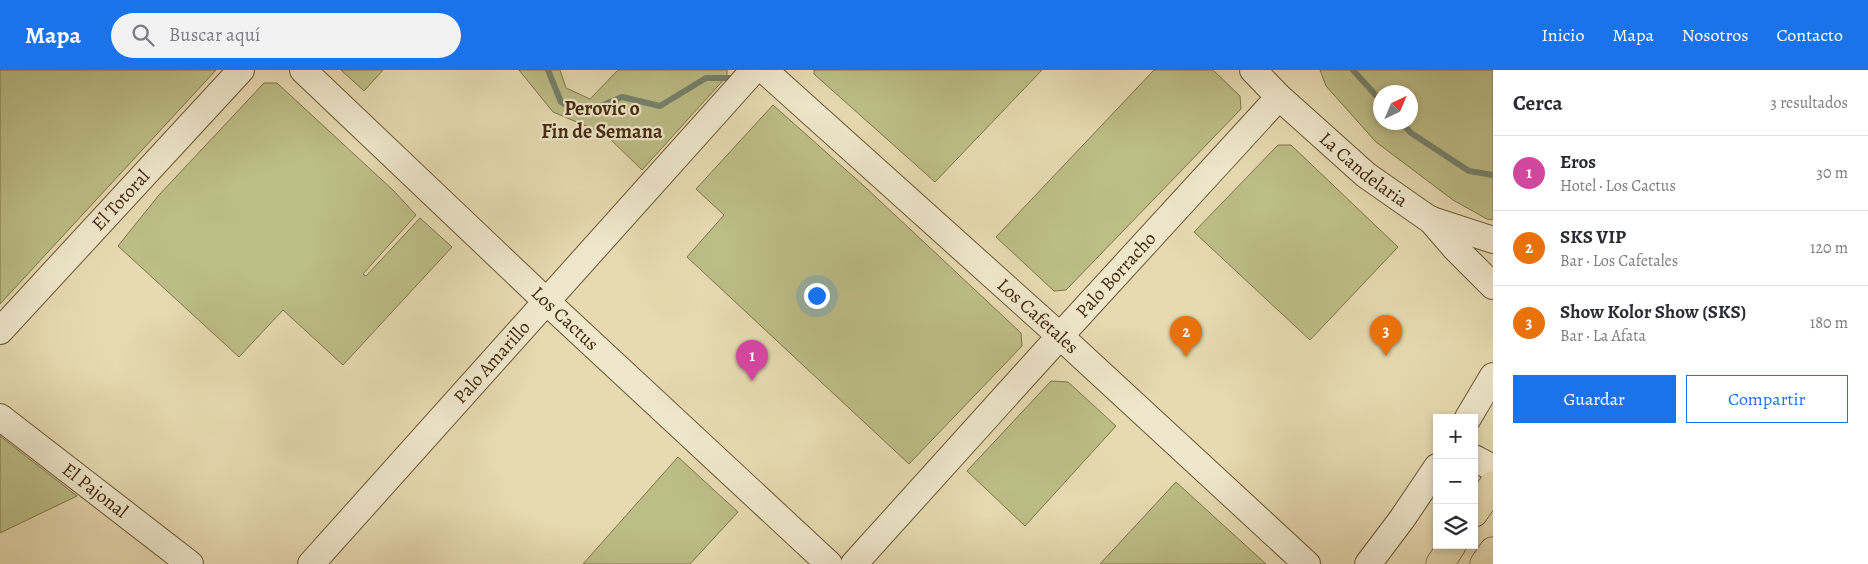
<!DOCTYPE html>
<html lang="es">
<meta charset="utf-8">
<style>
:root{--surface:#fff;--page:#f2f2f3;--text:#2b2b33;--muted:#7c7c81;--line:#e1e1e2;--accent:#1a73e8}
body{margin:0;font-family:Alegreya,serif;background:var(--page);color:var(--text)}
.controls{position:absolute;right:15px;bottom:15px;display:grid;overflow:hidden;border-radius:0px;box-shadow:0 2px 8px #0003}
.controls button{width:45px;height:45px;display:grid;place-items:center;padding:0;border:0;border-bottom:1px solid var(--line);background:var(--surface);color:var(--text);font:25px sans-serif}
.compass{position:absolute;left:1373px;top:15px;width:45px;height:45px;border-radius:50%;background:var(--surface);box-shadow:0 2px 8px #0003;rotate:44deg}
.you{position:absolute;left:816px;top:225px;width:18px;height:18px;margin:-12px;border:4px solid #fff;border-radius:50%;background:#1a73e8;box-shadow:0 0 0 8px #1a73e833}
.badge{display:grid;place-items:center;width:32px;height:32px;border-radius:50%;background:var(--accent);color:#fff;font-size:16px;font-weight:700}
.pin{position:absolute;translate:-50% -41px;filter:drop-shadow(0 1px 2px #0008)}
.pin::after{content:'';position:absolute;top:26px;width:18px;height:15px;background:inherit;clip-path:polygon(0 0,100% 0,50% 100%)}
.list{margin:0;padding:0;list-style:none}
h2{display:flex;justify-content:space-between;align-items:center;height:65px;margin:0;padding:0 20px;font-size:21px}
h2 small{font-size:16px;font-weight:400;color:var(--muted)}
.list li{display:grid;grid-template-columns:32px 1fr auto;gap:15px;align-items:center;box-sizing:border-box;height:75px;padding:0 20px;border-top:1px solid var(--line)}
.list b{display:block;font-size:19px;white-space:nowrap}
.list p{margin:0;font-size:16px;white-space:nowrap;color:var(--muted)}
.list em{font-size:16px;font-style:normal;color:var(--muted)}
.actions{display:flex;gap:10px;padding:15px 20px}
.actions a{flex:1;padding:11px 0;border:1px solid var(--accent);border-radius:0px;text-align:center;font-size:18px;color:var(--accent)}
.actions .main{background:var(--accent);color:#fff}
.icon{flex:none;width:28px;height:28px;fill:none;stroke:currentColor;stroke-width:2;stroke-linecap:round;stroke-linejoin:round}
.map{position:relative;flex:none;width:1493px;height:494px;overflow:hidden}
header{display:flex;align-items:center;gap:30px;box-sizing:border-box;height:70px;padding:0 25px;background:var(--accent);color:#fff}
header strong{font-size:24px}
nav{display:flex;gap:28px;margin-inline-start:auto;font-size:18px}
.search{width:350px;height:45px;background:var(--page);display:flex;align-items:center;gap:12px;box-sizing:border-box;padding:0 18px;border-radius:28px;color:var(--muted);font-size:19px}
main{display:flex}
aside{flex:1;background:var(--surface)}
.map>svg:first-child{display:block}
.green{fill:#bcbd87;stroke:#80744a;fill-rule:evenodd}
.lines{fill:none;stroke-linecap:round;stroke-linejoin:round}
.stream{stroke:#75816c;stroke-width:6}
.minor-casing{stroke:#6c5736;stroke-width:28}
.primary-casing{stroke:#432b0d;stroke-width:29}
.minor{stroke:#efe7cc;stroke-width:26}
.primary{stroke:#e6dab0;stroke-width:28}
.labels{text-anchor:middle;dominant-baseline:central;stroke-width:4.5;stroke-linejoin:round;paint-order:stroke}
.street-label{font-size:19px;fill:#432b0d;stroke:#efe7cc}
.neighbourhood-label{font-size:20px;font-weight:bold;fill:#432b0d;stroke:#efe7cc}
</style>
<header>
<strong>Mapa</strong>
<div class="search"><svg class="icon" aria-label="search" viewBox="0 0 24 24"><circle cx="10" cy="10" r="6"/><path d="M15 15l6 6"/></svg>Buscar aquí</div>
<nav><a>Inicio</a><a>Mapa</a><a>Nosotros</a><a>Contacto</a></nav>
</header>
<main>
<div class="map">
<svg width="1493" height="494" viewBox="0 0 1493 494">
<rect width="100%" height="100%" fill="#e6dab0"/>
<filter id="stains"><feTurbulence type="fractalNoise" baseFrequency=".004" numOctaves="4"/><feColorMatrix values="0 0 0 0 .2 0 0 0 0 .09 0 0 0 0 .02 0 0 0 .5 -.17"/></filter>
<radialGradient id="worn" r=".72"><stop offset=".6" stop-color="#630" stop-opacity="0"/><stop offset="1" stop-color="#630" stop-opacity=".3"/></radialGradient>
<g class="green">
<path d="M0 0H216L0 234Z"/>
<path d="M341 0H383L364 21Z"/>
<path d="M519 0H560L566 18 590 29 618 0H727V6L642 100 605 64 553 42Z"/>
<path d="M814 0H1042L935 112 814 4Z"/>
<path d="M1154 0H1213L1240 26 1241 39 1066 220 1054 221 996 167Z"/>
<path d="M1320 0H1493V150L1487 149 1453 130 1376 72 1326 16ZM1380 22H1410V52H1380Z"/>
<path d="M264 13H277L394 121 416 145 363 204 366 206 420 148 452 177 343 295 283 240 239 287 118 176 159 125Z"/>
<path d="M773 35 864 116 1021 263 1022 276 909 394 687 187 724 145 696 119Z"/>
<path d="M1278 75H1291L1398 177 1310 270 1194 162Z"/>
<path d="M1051 311 1068 312 1116 356 1025 456 967 401Z"/>
<path d="M0 366 77 426 0 463Z"/>
<path d="M678 387 738 442 690 494H583Z"/>
<path d="M1176 412 1266 494H1100Z"/>
</g>
<g class="lines">
<g class="stream">
<path d="M548 0 561 32 578 42 591 40 622 27 660 36 706 8H731"/>
<path d="M1353 0 1380 30"/>
<path d="M1401 52 1411 63 1469 101 1493 105"/>
</g>
<defs>
<g id="minor">
<path id="s1" d="M303 0 546 231 829 494"/>
<path id="s2" d="M764 0 1060 266 1307 494"/>
<path id="s3" d="M1253 0 1279 27 1366 105 1429 149 1493 170"/>
<path d="M1430 149 1455 178 1493 216"/>
<path id="s4" d="M0 261 241 0"/>
<path id="s5" d="M0 347 190 494"/>
<path d="M1468 348 1493 306"/>
<path d="M1474 388 1493 398"/>
<path id="s6" d="M311 494 754 0"/>
<path id="s7" d="M854 494 1060 266 1279 27"/>
<path d="M1368 494 1402 449 1437 397"/>
</g>
<g id="primary">
<path d="M1474 443 1493 415"/>
<path d="M1440 494 1452 475"/>
<path d="M1484 494 1493 481"/>
</g>
</defs>
<use href="#minor" class="minor-casing"/>
<use href="#primary" class="primary-casing"/>
<use href="#minor" class="minor"/>
<use href="#primary" class="primary"/>
</g>
<g class="labels">
<g class="street-label">
<text stroke="none"><textPath href="#s3" startOffset="149">La Candelaria</textPath></text>
<text stroke="none"><textPath href="#s4" startOffset="178">El Totoral</textPath></text>
<text stroke="none"><textPath href="#s7" startOffset="390">Palo Borracho</textPath></text>
<text stroke="none"><textPath href="#s2" startOffset="368">Los Cafetales</textPath></text>
<text stroke="none"><textPath href="#s1" startOffset="361">Los Cactus</textPath></text>
<text stroke="none"><textPath href="#s6" startOffset="271">Palo Amarillo</textPath></text>
<text stroke="none"><textPath href="#s5" startOffset="120">El Pajonal</textPath></text>
</g>
<g class="neighbourhood-label">
<text x="602" y="38">Perovic o<tspan x="602" dy="23">Fin de Semana</tspan></text>
</g>
</g>
<rect width="100%" height="100%" filter="url(#stains)"/>
<rect width="100%" height="100%" fill="url(#worn)"/>
</svg>
<div class="controls">
<button>+</button>
<button>−</button>
<button><svg class="icon" aria-label="layers" viewBox="0 0 24 24"><path d="M12 4l9 5-9 5-9-5zM3 14l9 5 9-5"/></svg></button>
</div>
<svg class="compass" viewBox="-18 -18 36 36"><path d="M0-13l5 13h-10z" fill="#e53935"/><path d="M0 13l5-13h-10z" fill="#7c7c81"/></svg>
<div class="you"></div>
<div class="pin badge" style="left:752px;top:311px;background:#d1479c">1</div>
<div class="pin badge" style="left:1186px;top:287px;background:#e8710a">2</div>
<div class="pin badge" style="left:1386px;top:286px;background:#e8710a">3</div>
</div>
<aside>
<h2>Cerca<small>3 resultados</small></h2>
<ul class="list">
<li><span class="badge" style="background:#d1479c">1</span><div><b>Eros</b><p>Hotel · Los Cactus</p></div><em>30 m</em></li>
<li><span class="badge" style="background:#e8710a">2</span><div><b>SKS VIP</b><p>Bar · Los Cafetales</p></div><em>120 m</em></li>
<li><span class="badge" style="background:#e8710a">3</span><div><b>Show Kolor Show (SKS)</b><p>Bar · La Afata</p></div><em>180 m</em></li>
</ul>
<div class="actions"><a class="main">Guardar</a><a>Compartir</a></div>
</aside>
</main>
